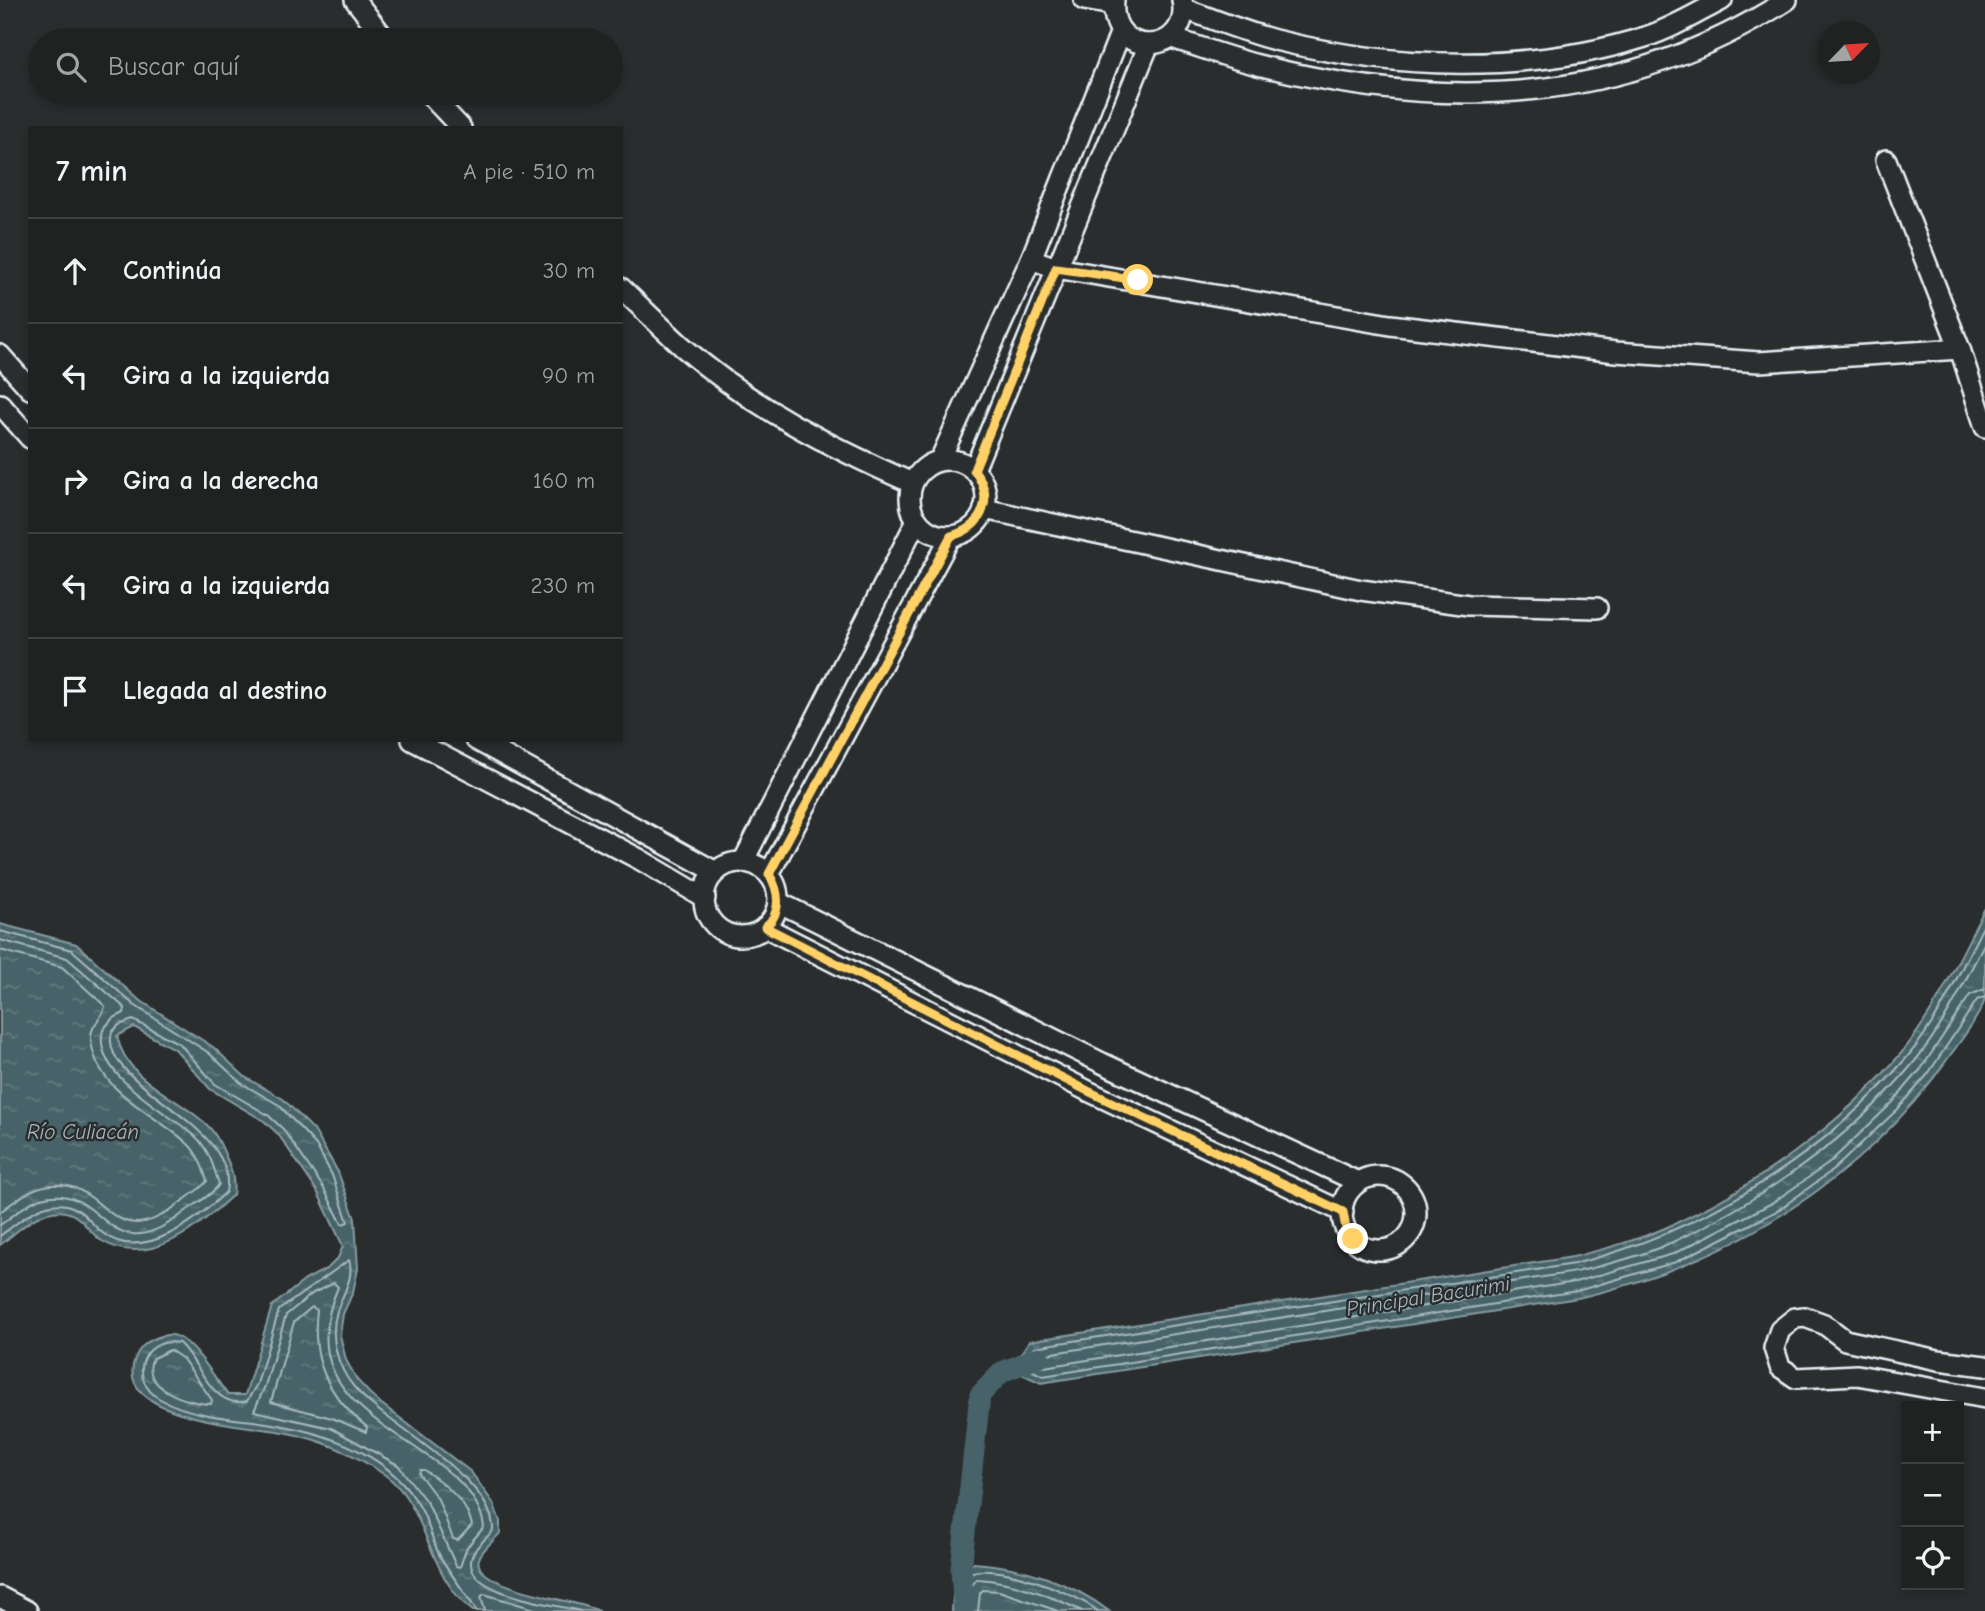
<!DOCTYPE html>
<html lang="es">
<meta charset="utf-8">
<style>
:root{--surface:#202222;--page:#2d2f2f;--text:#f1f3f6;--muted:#a2a4a5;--line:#3d3f40}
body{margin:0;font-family:"Comic Neue",sans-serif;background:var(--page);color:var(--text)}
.controls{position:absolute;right:21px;bottom:21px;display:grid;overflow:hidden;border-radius:0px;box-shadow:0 4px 10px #0003}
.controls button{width:63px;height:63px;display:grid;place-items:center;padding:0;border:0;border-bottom:2px solid var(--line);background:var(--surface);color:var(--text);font:35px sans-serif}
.compass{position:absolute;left:1817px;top:21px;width:63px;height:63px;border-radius:50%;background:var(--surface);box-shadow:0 4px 10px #0003;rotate:65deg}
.stop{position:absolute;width:21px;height:21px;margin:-16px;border:5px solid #ffd166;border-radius:50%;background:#fff}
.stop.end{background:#ffd166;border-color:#fff;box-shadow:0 2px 7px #0008}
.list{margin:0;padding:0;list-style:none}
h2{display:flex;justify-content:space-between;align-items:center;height:91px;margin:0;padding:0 28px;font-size:30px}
h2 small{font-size:23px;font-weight:400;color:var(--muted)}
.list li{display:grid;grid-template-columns:46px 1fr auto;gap:21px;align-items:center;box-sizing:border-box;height:105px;padding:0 28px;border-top:2px solid var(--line)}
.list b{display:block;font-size:26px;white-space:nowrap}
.list em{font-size:23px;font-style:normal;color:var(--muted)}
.icon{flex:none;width:38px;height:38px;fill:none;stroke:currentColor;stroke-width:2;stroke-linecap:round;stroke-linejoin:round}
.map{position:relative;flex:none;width:1985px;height:1611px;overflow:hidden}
.search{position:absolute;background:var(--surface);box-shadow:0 4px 10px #0003;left:28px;top:28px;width:595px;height:77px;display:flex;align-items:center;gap:18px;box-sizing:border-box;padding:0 24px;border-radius:38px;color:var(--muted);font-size:26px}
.panel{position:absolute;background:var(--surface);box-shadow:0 4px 10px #0003;left:28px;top:126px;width:595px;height:616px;border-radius:0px}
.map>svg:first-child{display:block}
.water{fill:url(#water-ripples);stroke:#879ca2;stroke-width:2}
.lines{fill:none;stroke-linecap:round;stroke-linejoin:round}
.shore{stroke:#a7b9bf;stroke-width:2}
.canal{stroke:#466469;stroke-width:21}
.street-casing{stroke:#e8f1f8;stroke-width:24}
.street{stroke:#2a2d2e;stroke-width:19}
.route{stroke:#ffd166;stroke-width:9}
.labels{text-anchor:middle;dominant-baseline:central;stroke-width:5;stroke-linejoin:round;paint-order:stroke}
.water-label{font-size:21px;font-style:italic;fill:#a7b9bf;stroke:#2a2d2e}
</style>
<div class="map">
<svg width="1985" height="1611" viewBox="0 0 1985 1611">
<defs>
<pattern id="water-ripples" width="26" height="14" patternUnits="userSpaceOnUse" patternTransform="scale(1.75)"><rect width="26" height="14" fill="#466469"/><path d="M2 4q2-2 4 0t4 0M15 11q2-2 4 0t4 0" fill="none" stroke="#617b7f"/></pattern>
</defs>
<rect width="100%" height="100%" fill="#2a2d2e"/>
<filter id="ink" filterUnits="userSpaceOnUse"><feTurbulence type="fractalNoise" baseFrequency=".0143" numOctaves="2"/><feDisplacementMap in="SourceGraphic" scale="14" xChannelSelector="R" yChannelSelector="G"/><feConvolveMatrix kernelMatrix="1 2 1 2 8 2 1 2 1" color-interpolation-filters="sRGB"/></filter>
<g filter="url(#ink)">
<g class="water">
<path d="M1985 908C1985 933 1985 976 1985 999 1981 1015 1959 1043 1949 1057 1861 1183 1726 1264 1578 1298L1041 1383 1011 1369 1029 1341 1573 1257C1604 1249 1635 1241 1665 1228 1752 1189 1841 1126 1903 1051 1937 1009 1960 956 1985 908Z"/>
<path d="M0 924 76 944 138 999 213 1047 245 1077 283 1099 314 1130 338 1172 355 1219 358 1269 353 1292 343 1314 340 1335 346 1360 357 1380 375 1399 471 1472 493 1503 500 1521V1533C494 1541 481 1550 479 1559 470 1588 579 1600 599 1611H473C427 1578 429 1506 385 1475 355 1454 320 1439 283 1432 250 1425 105 1419 137 1354 143 1343 155 1337 167 1335 189 1331 214 1378 228 1395H245L272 1306 305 1280 328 1268 338 1258 343 1246 317 1191 278 1134 264 1121 210 1089 176 1050 134 1027 117 1036C127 1083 178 1096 208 1126 217 1135 222 1147 227 1159 232 1171 235 1181 233 1195 199 1226 150 1269 102 1241 89 1233 82 1215 65 1212 41 1207 17 1232 0 1245Z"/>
<path d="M974 1563C1021 1566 1071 1582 1109 1611H952L954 1584 961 1569Z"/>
</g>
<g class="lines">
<g class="shore">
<path d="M1985 923C1961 968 1941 1017 1908 1056 1823 1157 1701 1232 1574 1264L1034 1347 1023 1366 1043 1376 1577 1291 1676 1262 1777 1211 1833 1170 1898 1109 1928 1074 1977 1000 1985 997"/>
<path d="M0 931 72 950 134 1005 209 1053 241 1083 279 1105 316 1145 332 1175 348 1222 342 1224 323 1187 283 1129 268 1115 215 1084 180 1044 133 1020 119 1025 112 1032C96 1085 241 1123 226 1192 198 1219 143 1263 104 1234 91 1225 84 1209 66 1205 41 1200 19 1222 0 1236"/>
<path d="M0 940 67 958 125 1008 124 1013 112 1019 103 1030C91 1075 168 1112 195 1136 208 1148 214 1167 219 1184 213 1195 196 1203 186 1211 103 1277 107 1180 41 1198 27 1202 12 1217 0 1225"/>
<path d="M1985 942C1964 983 1944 1026 1915 1061 1852 1138 1762 1200 1673 1242 1642 1256 1609 1264 1576 1272L1040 1355 1036 1362 1044 1367 1575 1282 1673 1254 1772 1203 1828 1164 1892 1103 1921 1069 1970 995 1985 989"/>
<path d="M0 950 62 967 105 1006C104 1018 90 1024 91 1039 95 1091 154 1113 187 1143 198 1153 203 1168 207 1181 200 1190 187 1197 177 1205 105 1261 106 1166 37 1188 24 1193 11 1204 0 1212"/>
<path d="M334 1283 338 1287C277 1428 473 1437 484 1527L467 1547 460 1567 456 1566 428 1504 398 1465 331 1428 254 1411 265 1386 286 1315 313 1293Z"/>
<path d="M312 1307 317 1310C311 1359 327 1396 367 1427L366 1432 332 1418 271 1402 294 1322Z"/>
<path d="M170 1350 183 1359 212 1400 211 1404C190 1404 138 1388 153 1358Z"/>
<path d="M420 1470H424C444 1483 467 1501 472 1525L458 1540 453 1539 438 1499 419 1474Z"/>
<path d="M476 1611C476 1607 444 1566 439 1554 432 1540 429 1524 421 1509 390 1450 315 1429 253 1421 224 1418 187 1414 160 1399 128 1381 141 1336 179 1343 200 1362 212 1410 247 1401L257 1384 279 1310 349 1260C355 1277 342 1295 337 1311 329 1336 337 1367 354 1387 387 1427 494 1477 493 1530 486 1540 471 1549 471 1562 469 1595 557 1605 581 1611"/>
<path d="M485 1611 481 1597 484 1594 541 1611"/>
<path d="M959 1611 961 1586 967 1574C996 1561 1073 1592 1098 1611"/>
<path d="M968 1611 970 1588 977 1579C1014 1581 1048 1595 1082 1611"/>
<path d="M978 1611 980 1593 983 1590 999 1591 1058 1611"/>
</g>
<path class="canal" d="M964 1611 961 1569 980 1395 1002 1372 1039 1357"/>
<defs>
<g id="street">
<path d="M355 0 386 40"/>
<path d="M1084 0 1113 5"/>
<path d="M1114 0C1108 61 1193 56 1182 0"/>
<path d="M1184 9C1214 19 1244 32 1275 40 1393 69 1528 74 1645 37 1671 29 1697 13 1722 0"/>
<path d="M1171 38C1201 47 1232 59 1262 66 1447 112 1624 105 1787 0"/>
<path d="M428 93 461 128"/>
<path d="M1886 160 1960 349 1985 427"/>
<path d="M1031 259 1056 268 1390 325 1616 352 1759 362 1960 349"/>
<path d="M621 288C642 308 662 328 683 347 750 406 832 448 912 483"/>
<path d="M0 355 30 389"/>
<path d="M0 404 30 438"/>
<path d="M940 460 1031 259 1121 31"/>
<circle cx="948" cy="498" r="38"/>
<path d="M974 470 1149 44"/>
<path d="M984 509 1361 590 1469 605 1597 608"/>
<path d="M412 740 639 859 705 898"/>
<path d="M476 740 716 872"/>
<path d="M743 862 917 520"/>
<circle cx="741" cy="899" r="37"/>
<path d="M769 874 951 536"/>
<path d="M778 902 1102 1063 1358 1182"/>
<path d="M765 927 1088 1091 1343 1212"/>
<circle cx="1379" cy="1213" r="37"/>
<path d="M1985 1366 1938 1360 1845 1340 1824 1324 1805 1317 1795 1318 1780 1330 1774 1348 1780 1367 1796 1378 1857 1375 1985 1398"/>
<path d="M0 1597 27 1611"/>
</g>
</defs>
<use href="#street" class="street-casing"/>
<use href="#street" class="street"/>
</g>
</g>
<g class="lines" filter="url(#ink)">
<path class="route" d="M1138 280 1056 268 974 470C995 497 984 527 951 536L769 874C780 892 782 913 765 927L1088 1091 1343 1212 1346 1229 1353 1239"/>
</g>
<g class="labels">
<g class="water-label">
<text x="83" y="1132">Río Culiacán</text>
<text transform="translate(1428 1296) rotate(-9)">Principal Bacurimi</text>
</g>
</g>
</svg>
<div class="controls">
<button>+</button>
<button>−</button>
<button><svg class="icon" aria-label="locate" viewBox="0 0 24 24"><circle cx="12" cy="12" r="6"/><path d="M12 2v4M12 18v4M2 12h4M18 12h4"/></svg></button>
</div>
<svg class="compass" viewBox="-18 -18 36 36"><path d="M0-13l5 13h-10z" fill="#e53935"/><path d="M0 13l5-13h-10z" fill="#a2a4a5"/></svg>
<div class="stop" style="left:1138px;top:280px"></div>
<div class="stop end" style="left:1353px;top:1239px"></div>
<div class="search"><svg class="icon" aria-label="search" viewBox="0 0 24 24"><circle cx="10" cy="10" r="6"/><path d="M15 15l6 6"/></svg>Buscar aquí</div>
<section class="panel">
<h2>7 min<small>A pie · 510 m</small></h2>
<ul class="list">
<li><svg class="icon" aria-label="ahead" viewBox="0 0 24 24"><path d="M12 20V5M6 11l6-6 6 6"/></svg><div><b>Continúa</b></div><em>30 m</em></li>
<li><svg class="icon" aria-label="left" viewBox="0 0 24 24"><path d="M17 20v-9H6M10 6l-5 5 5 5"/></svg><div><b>Gira a la izquierda</b></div><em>90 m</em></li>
<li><svg class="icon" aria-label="right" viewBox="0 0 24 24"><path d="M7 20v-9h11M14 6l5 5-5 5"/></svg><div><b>Gira a la derecha</b></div><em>160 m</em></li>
<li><svg class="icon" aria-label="left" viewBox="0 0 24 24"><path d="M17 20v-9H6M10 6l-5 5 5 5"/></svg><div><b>Gira a la izquierda</b></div><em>230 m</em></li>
<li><svg class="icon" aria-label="arrive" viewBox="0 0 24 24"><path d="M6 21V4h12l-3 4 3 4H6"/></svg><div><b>Llegada al destino</b></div></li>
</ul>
</section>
</div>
